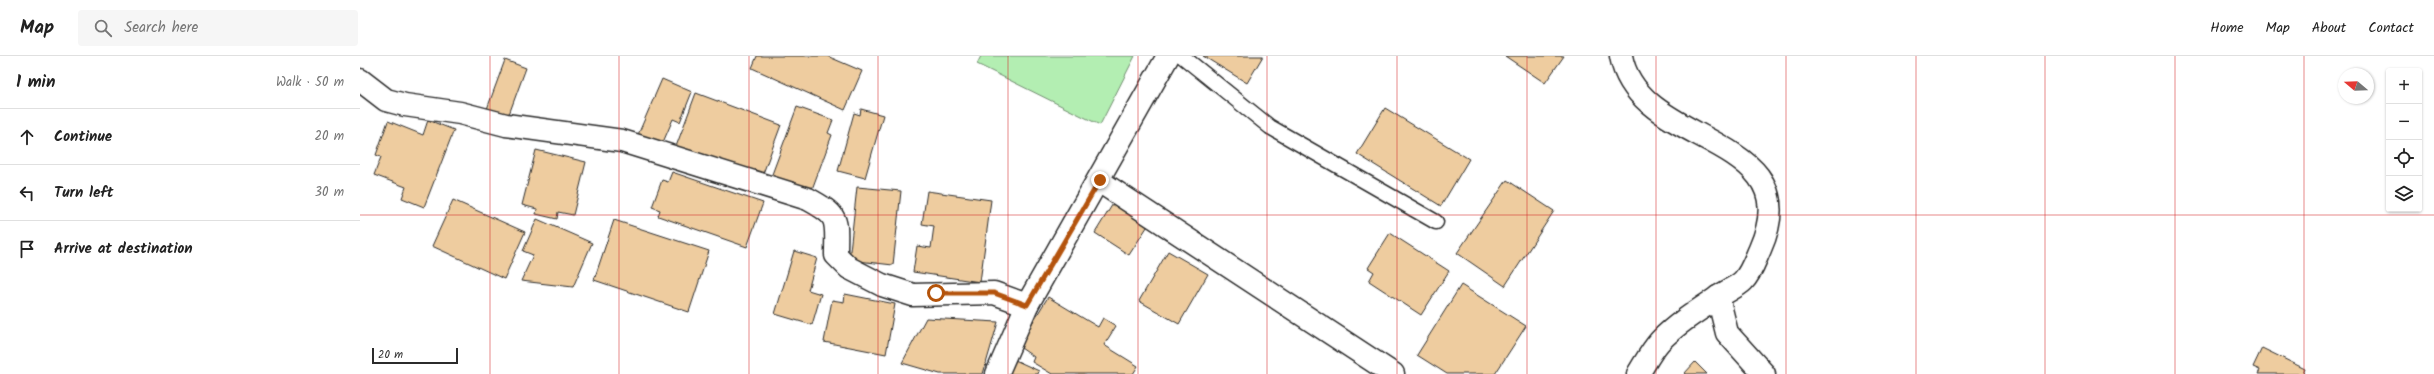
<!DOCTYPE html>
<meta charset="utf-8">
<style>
:root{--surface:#fff;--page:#f6f6f6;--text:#222;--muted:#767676;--line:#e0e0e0}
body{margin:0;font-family:Kalam,sans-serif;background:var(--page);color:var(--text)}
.controls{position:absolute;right:12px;top:12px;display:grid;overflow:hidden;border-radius:4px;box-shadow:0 1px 3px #0004}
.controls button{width:36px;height:36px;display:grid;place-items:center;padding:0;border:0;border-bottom:1px solid var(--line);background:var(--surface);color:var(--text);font:20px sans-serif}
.compass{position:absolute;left:1978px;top:12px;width:36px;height:36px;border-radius:50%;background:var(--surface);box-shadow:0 1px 3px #0004;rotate:289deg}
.scale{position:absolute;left:12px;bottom:10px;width:86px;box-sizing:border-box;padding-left:4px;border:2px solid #2b2b2b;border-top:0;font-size:11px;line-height:14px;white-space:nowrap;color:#2b2b2b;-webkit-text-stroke:3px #fff;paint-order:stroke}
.stop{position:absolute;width:12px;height:12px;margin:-9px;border:3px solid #b45309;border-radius:50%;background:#fff}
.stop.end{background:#b45309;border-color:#fff;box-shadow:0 1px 4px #0008}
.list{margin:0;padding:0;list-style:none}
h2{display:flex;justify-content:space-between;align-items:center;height:52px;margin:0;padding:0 16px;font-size:17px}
h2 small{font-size:13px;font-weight:400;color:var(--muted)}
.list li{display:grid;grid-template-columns:26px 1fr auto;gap:12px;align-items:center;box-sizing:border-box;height:56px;padding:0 16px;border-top:1px solid var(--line)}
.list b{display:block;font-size:15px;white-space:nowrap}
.list em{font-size:13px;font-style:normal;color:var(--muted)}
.icon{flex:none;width:22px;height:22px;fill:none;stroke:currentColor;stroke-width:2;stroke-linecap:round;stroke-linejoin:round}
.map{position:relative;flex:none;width:2074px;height:318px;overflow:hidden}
header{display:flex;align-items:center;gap:24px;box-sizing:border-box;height:56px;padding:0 20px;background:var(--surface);border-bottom:1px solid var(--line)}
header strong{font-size:19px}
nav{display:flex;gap:22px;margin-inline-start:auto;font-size:14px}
.search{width:280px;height:36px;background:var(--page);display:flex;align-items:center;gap:10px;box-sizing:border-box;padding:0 14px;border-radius:4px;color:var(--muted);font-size:15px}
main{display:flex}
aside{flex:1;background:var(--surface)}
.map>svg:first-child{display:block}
.green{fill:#b3eeb2;stroke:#6f8c6e}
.building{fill:#eecc9f;stroke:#2b2b2b}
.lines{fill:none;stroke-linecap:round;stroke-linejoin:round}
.lane-casing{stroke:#2b2b2b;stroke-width:17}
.street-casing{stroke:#2b2b2b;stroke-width:25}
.lane{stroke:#fff;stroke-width:14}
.street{stroke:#fff;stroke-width:22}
.route{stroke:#b45309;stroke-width:5}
.grid{fill:none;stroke:#d62828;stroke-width:1;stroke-opacity:0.55}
</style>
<header>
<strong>Map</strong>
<div class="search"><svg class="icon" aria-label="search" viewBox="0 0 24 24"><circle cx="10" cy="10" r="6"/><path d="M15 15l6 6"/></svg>Search here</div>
<nav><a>Home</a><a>Map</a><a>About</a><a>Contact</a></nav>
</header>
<main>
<aside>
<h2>1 min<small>Walk · 50 m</small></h2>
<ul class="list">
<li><svg class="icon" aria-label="ahead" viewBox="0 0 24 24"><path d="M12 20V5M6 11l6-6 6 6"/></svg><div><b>Continue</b></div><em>20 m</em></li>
<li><svg class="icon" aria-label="left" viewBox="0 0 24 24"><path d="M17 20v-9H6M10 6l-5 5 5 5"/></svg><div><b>Turn left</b></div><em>30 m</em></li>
<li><svg class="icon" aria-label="arrive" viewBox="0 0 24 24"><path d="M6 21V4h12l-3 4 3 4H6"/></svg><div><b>Arrive at destination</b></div></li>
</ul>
</aside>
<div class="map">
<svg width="2074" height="318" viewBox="0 0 2074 318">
<rect width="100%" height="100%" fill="#fff"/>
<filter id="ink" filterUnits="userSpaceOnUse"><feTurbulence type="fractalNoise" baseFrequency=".025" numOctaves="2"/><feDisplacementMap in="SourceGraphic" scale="8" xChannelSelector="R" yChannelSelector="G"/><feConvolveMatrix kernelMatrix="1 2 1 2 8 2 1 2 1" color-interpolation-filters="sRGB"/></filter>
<g filter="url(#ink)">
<path class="green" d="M621 0H775L740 69 617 8Z"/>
<g class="building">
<path d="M397 0H467L502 15 485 54 392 12Z"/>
<path d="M843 0H903L887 27Z"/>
<path d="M1145 0H1204L1185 27Z"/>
<path d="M145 4 166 12 148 61 127 53Z"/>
<path d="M302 23 332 36 320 66 313 63 301 91 277 81Z"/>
<path d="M336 37 421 69 401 123 314 96Z"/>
<path d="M437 51 473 64 468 77 472 79 451 136 411 121Z"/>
<path d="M1025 52 1109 103 1081 150 997 98Z"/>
<path d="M501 53 523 59 505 122 478 115 494 57 500 59Z"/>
<path d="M68 64 94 74 64 151 42 142 46 131 14 119 21 101 16 99 28 65 63 79Z"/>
<path d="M176 94 226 106 213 159 198 156 197 163 176 158 177 153 162 149Z"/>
<path d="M312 116 403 147 387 191 298 160 300 154 292 151 302 124 308 126Z"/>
<path d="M1147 124 1194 155 1145 230 1097 197Z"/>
<path d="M497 131 541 135 533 209 489 204Z"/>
<path d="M567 135 631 144 620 226 553 216 557 190 571 192 574 170 562 168Z"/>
<path d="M93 144 165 176 144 223 72 190Z"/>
<path d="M754 146 789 168 769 199 735 177Z"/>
<path d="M177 163 232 187 213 231 161 225 173 199 163 195Z"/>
<path d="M254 164 349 195 329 256 234 224Z"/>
<path d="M1030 177 1089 215 1061 259 1009 225 1014 216 1008 212Z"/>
<path d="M434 195 457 202 448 234 461 238 452 269 415 258Z"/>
<path d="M808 195 848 218 819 268 779 245Z"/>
<path d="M1101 229 1166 270 1135 318H1087L1057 299Z"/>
<path d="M485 238 535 248 526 298 464 286 472 244 484 246Z"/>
<path d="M688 241 738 271 743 262 756 270 744 289 778 310 773 318H692L672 306 674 301 658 290Z"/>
<path d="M566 262 638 266 623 318H580L542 307Z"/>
<path d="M1902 292 1945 313 1943 318H1898L1900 314 1893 311Z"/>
<path d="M655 304 679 315 678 318H648Z"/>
<path d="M1335 306 1347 318H1324Z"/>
</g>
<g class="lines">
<defs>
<path id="lane" d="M822 0 910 71 1076 166"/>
<g id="street">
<path d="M1261 0C1278 94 1452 76 1400 193 1395 204 1391 217 1383 225 1378 230 1369 234 1363 238 1342 252 1317 267 1300 285 1291 295 1285 307 1278 318"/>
<path d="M0 24 26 44 45 49 100 57 146 69 262 85 448 143C481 161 476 163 476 199L489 212 522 229 553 239 634 237 667 249"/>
<path d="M739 125 1033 318"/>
<path d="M1358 241 1367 277 1404 318"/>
<path d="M637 318 667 249 808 0"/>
</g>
</defs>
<use href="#lane" class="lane-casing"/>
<use href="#street" class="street-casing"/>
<use href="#lane" class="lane"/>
<use href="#street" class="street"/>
</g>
</g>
<g class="lines" filter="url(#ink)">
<path class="route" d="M576 237H634L667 249 740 124"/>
</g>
<path class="grid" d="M130 0V318M259 0V318M389 0V318M518 0V318M648 0V318M778 0V318M907 0V318M1037 0V318M1167 0V318M1296 0V318M1426 0V318M1556 0V318M1685 0V318M1815 0V318M1944 0V318M0 159H2074"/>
</svg>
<div class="controls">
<button>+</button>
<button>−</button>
<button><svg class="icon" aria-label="locate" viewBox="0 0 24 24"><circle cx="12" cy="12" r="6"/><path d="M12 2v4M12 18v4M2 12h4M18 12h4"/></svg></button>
<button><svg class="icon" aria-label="layers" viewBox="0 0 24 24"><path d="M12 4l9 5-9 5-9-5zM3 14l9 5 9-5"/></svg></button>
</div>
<svg class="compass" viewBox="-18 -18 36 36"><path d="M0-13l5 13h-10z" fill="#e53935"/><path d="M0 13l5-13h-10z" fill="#767676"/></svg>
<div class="scale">20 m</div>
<div class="stop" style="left:576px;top:237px"></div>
<div class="stop end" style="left:740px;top:124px"></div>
</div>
</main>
